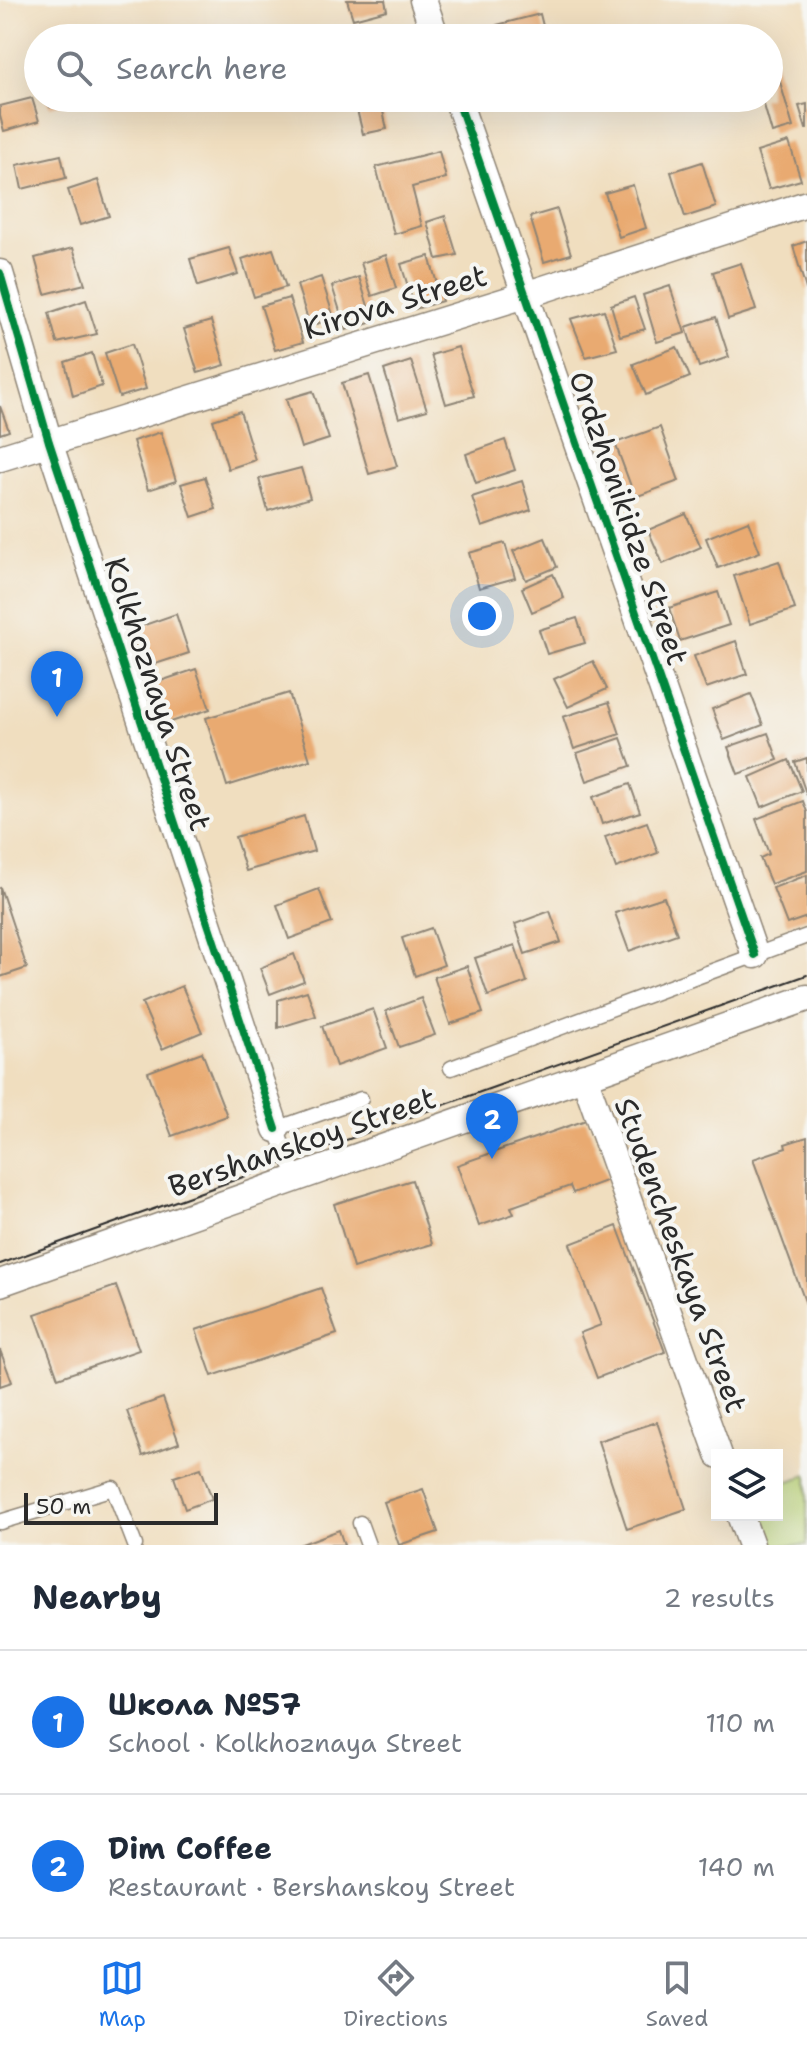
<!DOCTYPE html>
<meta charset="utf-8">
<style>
:root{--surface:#fff;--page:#f2f2f3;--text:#1f2937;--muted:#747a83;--line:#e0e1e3;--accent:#1a73e8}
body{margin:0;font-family:"Shantell Sans",sans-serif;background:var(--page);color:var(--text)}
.controls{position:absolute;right:24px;bottom:24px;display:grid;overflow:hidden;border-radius:0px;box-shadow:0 8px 32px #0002}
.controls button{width:72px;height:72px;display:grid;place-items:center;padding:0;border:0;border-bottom:2px solid var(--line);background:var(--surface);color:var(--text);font:40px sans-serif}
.scale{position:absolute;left:24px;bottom:20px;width:194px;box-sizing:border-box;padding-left:8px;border:4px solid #2b2b2b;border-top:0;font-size:22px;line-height:28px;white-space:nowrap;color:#2b2b2b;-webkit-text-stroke:6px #f6f6f2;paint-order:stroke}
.you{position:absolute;left:482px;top:616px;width:28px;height:28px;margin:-20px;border:6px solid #fff;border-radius:50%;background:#1a73e8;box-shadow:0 0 0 12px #1a73e833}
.badge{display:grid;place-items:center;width:52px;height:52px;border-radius:50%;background:var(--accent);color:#fff;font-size:26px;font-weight:700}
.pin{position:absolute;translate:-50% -66px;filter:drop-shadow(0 2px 4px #0008)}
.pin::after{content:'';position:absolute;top:42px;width:28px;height:24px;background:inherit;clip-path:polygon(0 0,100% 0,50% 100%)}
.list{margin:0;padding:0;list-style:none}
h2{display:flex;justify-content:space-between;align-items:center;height:104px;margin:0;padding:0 32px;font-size:34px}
h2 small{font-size:26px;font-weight:400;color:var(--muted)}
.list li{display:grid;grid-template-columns:52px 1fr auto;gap:24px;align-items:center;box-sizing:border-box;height:144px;padding:0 32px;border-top:2px solid var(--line)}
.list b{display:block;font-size:30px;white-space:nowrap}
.list p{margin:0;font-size:26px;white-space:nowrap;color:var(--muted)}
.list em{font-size:26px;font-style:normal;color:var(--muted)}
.icon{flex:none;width:44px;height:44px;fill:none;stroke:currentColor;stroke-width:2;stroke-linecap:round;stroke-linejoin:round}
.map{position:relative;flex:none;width:807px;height:1545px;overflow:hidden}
.search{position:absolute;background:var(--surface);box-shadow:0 8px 32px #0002;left:24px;right:24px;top:24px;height:88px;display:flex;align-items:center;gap:20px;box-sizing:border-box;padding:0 28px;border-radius:44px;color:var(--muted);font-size:30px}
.sheet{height:392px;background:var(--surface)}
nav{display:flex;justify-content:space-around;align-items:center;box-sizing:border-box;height:112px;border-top:2px solid var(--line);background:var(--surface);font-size:22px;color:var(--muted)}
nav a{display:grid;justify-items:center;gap:4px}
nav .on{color:var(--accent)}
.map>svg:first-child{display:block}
.green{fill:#bbd378;stroke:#737f52;stroke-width:2}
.building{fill:#e9aa71}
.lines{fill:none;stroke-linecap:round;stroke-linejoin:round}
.service-casing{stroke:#8e8475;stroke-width:17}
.minor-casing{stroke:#8e8475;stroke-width:29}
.service{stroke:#fff;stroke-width:14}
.minor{stroke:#fff;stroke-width:26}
.tram{stroke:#2b2b2b;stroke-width:2}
.cycleway-casing{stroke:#f6f6f2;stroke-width:13}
.cycleway{stroke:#00873e;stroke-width:8}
.labels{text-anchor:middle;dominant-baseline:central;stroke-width:8;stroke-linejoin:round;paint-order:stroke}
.street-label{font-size:30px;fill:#2b2b2b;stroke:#f6f6f2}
</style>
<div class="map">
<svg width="807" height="1545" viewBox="0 0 807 1545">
<rect width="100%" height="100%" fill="#f6f6f2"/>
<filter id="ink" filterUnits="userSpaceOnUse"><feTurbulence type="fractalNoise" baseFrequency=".0125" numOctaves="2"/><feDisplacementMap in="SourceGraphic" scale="16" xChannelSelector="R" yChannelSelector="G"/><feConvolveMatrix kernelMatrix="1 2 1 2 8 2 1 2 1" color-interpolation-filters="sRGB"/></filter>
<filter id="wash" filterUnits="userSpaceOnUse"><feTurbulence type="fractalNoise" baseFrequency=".006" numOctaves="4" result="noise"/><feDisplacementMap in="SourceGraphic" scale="32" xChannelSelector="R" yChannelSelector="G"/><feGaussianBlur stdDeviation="1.8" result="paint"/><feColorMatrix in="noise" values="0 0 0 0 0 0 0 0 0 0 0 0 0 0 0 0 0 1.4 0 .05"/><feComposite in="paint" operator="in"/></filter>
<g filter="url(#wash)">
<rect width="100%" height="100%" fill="#f0debf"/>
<path class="green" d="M807 1475V1545H765L754 1515H777V1485Z"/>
<g id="blocks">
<g class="building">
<path d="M347 0H385L387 10 353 19Z"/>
<path d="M540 14 545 34 530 38H501L497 25Z"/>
<path d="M393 29 395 38H363V37Z"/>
<path d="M774 61 793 127 772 133 762 98H769V63Z"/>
<path d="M32 98 39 121 4 131 0 116V106Z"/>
<path d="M47 98H78L79 99 50 107Z"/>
<path d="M371 98H380L387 129 363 134 355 102Z"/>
<path d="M807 104V129H806L799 106Z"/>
<path d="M789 142 801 180 769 189 757 152Z"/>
<path d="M439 151 446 178 412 187 422 226 394 234 376 167Z"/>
<path d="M61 155 66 178 22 189 17 165Z"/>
<path d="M702 162 716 207 685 217 671 172Z"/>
<path d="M98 180 109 216 80 225 68 190Z"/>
<path d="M633 185 646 228 619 237 605 193Z"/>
<path d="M557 209 571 254 544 262 530 217Z"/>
<path d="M445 216 457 255 437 259 427 222Z"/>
<path d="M807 241V289H806L793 246Z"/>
<path d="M73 248 85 284 45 294 35 258Z"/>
<path d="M229 248 238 274 198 286 190 259Z"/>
<path d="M273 249 286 287 254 297 242 259Z"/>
<path d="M386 255 396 288 372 296 361 263Z"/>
<path d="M429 256 442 301 415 309 401 264Z"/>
<path d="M741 263 756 310 728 319 713 272Z"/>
<path d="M321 277 334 318 310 326 297 285Z"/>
<path d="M359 277 373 322 346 330 332 286Z"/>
<path d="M670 286 685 333 657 342 643 295Z"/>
<path d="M634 297 645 329 620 336 611 305Z"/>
<path d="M289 298 303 342 275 350 261 306Z"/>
<path d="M86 300 97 334 57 343 49 313Z"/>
<path d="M604 310 617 349 586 357 571 319Z"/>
<path d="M716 317 729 357 699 367 686 327Z"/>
<path d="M211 321 225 365 198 373 184 329Z"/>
<path d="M132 344 146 389 119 397 105 353Z"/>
<path d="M458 347 474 396 446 404 431 355Z"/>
<path d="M677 347 690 377 646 395 633 364Z"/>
<path d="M92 353 102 386 73 396 65 362Z"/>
<path d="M411 361 427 410 399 418 384 370Z"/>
<path d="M369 375 397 466 369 474 342 383Z"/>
<path d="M313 391 329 439 301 448 286 399Z"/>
<path d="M0 406 9 431 0 434Z"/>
<path d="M240 411 255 460 228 469 213 420Z"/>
<path d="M660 427 679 481 635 497 615 443Z"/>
<path d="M161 432 176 481 148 490 133 441Z"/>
<path d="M505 440 515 470 476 483 466 454Z"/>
<path d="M301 468 310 498 268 511 259 479Z"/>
<path d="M205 477 216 509 192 517 181 484Z"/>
<path d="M522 481 531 510 482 527 472 497Z"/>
<path d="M686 514 701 547 663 564 648 530Z"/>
<path d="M748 521 760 552 718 568 706 538Z"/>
<path d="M545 538 557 567 526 580 513 551Z"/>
<path d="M505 543 515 578 479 588 469 553Z"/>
<path d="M779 561 795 609 750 624 734 576Z"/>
<path d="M553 574 564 598 532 612 522 588Z"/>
<path d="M718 592 729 625 680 641 669 608Z"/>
<path d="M176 614 189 653 143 668 130 630Z"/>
<path d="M577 618 585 643 547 654 539 630Z"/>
<path d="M736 641 747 674 706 688 694 656Z"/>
<path d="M593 661 607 689 568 707 554 679Z"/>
<path d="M196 669 210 709 162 725 149 685Z"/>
<path d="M289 693 310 760 227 786 206 718Z"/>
<path d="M751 694 763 725 724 740 712 709Z"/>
<path d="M609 702 620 734 574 749 563 717Z"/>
<path d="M768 733 778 760 738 774 728 747Z"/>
<path d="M621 738 631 766 587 781 577 753Z"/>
<path d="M807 758V796L795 762Z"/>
<path d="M789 760 802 791 762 807 750 777Z"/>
<path d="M630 784 640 812 602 824 593 797Z"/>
<path d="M803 801 807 812V871L771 884 760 858 769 854 756 819Z"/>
<path d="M304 816 314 851 246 871 235 837Z"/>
<path d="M647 822 658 853 616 868 605 837Z"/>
<path d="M807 875V917L787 924 773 888Z"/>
<path d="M0 887 27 968 0 977Z"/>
<path d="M319 889 332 923 289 939 277 905Z"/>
<path d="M664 897 677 934 629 951 615 913Z"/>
<path d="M550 911 561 942 525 954 515 924Z"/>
<path d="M431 928 444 965 415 976 402 938Z"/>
<path d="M515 945 527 982 488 996 475 958Z"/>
<path d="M294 954 304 981 270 994 260 968Z"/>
<path d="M467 966 483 1013 450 1024 434 977Z"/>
<path d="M182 986 202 1032 162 1049 142 1003Z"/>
<path d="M307 991 316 1016 278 1028V1000Z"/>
<path d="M421 998 435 1035 399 1047 386 1011Z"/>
<path d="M373 1009 387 1048 336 1066 322 1026Z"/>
<path d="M202 1052 227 1116 172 1136 148 1072Z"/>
<path d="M586 1120 608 1180 573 1193 570 1186 511 1207 514 1214 479 1226 457 1165Z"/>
<path d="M807 1137V1307L753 1159 786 1148 785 1144Z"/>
<path d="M412 1180 432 1244 353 1268 334 1204Z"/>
<path d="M617 1226 665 1352 597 1378 580 1333 601 1325 570 1244Z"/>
<path d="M116 1286 139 1350 58 1378 35 1314Z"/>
<path d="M321 1288 337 1334 212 1376 196 1330Z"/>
<path d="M0 1350 12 1382 0 1386Z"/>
<path d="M163 1398 179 1443 143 1456 127 1411Z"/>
<path d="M657 1422 686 1509 627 1529 598 1441Z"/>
<path d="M201 1468 212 1499 185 1509 174 1477Z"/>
<path d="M423 1489 438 1532 399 1545 384 1502Z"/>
<path d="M339 1530 344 1545H299Z"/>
</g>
</g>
</g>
<g filter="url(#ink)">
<use href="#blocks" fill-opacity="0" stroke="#8e8475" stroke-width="2"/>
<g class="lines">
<defs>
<g id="service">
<path d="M451 1068 807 936"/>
<path d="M296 1178 276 1129 361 1099"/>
<path d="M0 1522 113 1488 135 1545"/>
<path d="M360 1523 368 1545"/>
</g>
<g id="minor">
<path d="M423 0 436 38"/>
<path d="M457 98 755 955"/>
<path d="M0 273 49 442 276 1129"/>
<path d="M0 458 525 295 807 204"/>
<path d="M584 1076 719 1455"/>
<path d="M0 1283 807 998"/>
<path d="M740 1515 751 1545"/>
</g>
</defs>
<use href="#service" class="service-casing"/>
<use href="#minor" class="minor-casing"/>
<use href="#service" class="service"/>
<use href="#minor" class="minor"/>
<path class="tram" d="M0 1264 807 975"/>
<defs>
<g id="cycleway">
<path d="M457 98 755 955"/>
<path d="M0 273 49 442 276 1129"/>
</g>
</defs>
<use href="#cycleway" class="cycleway-casing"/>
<use href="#cycleway" class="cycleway"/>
</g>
</g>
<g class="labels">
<g class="street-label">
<text transform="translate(395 302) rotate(-17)">Kirova Street</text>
<text transform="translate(629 518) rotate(71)">Ordzhonikidze Street</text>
<text transform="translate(158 694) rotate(72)">Kolkhoznaya Street</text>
<text transform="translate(302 1142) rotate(-19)">Bershanskoy Street</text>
<text transform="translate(681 1255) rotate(70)">Studencheskaya Street</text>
</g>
</g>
</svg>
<div class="controls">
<button><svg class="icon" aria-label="layers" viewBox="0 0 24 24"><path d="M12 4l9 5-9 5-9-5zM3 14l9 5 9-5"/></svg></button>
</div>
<div class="scale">50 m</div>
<div class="you"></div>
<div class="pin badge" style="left:57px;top:717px">1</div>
<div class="pin badge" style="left:492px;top:1159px">2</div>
<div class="search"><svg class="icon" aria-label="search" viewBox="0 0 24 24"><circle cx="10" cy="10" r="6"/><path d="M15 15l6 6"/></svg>Search here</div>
</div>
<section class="sheet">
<h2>Nearby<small>2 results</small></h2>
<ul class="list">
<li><span class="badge">1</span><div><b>Школа №57</b><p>School · Kolkhoznaya Street</p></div><em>110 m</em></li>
<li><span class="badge">2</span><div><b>Dim Coffee</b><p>Restaurant · Bershanskoy Street</p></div><em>140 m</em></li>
</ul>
</section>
<nav>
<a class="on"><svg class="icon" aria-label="map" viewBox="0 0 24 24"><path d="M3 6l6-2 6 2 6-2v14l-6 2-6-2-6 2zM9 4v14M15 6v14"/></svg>Map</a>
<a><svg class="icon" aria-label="directions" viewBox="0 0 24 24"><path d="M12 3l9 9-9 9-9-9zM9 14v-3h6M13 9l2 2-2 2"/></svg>Directions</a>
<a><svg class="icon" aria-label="saved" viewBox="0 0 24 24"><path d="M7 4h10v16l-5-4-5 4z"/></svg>Saved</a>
</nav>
